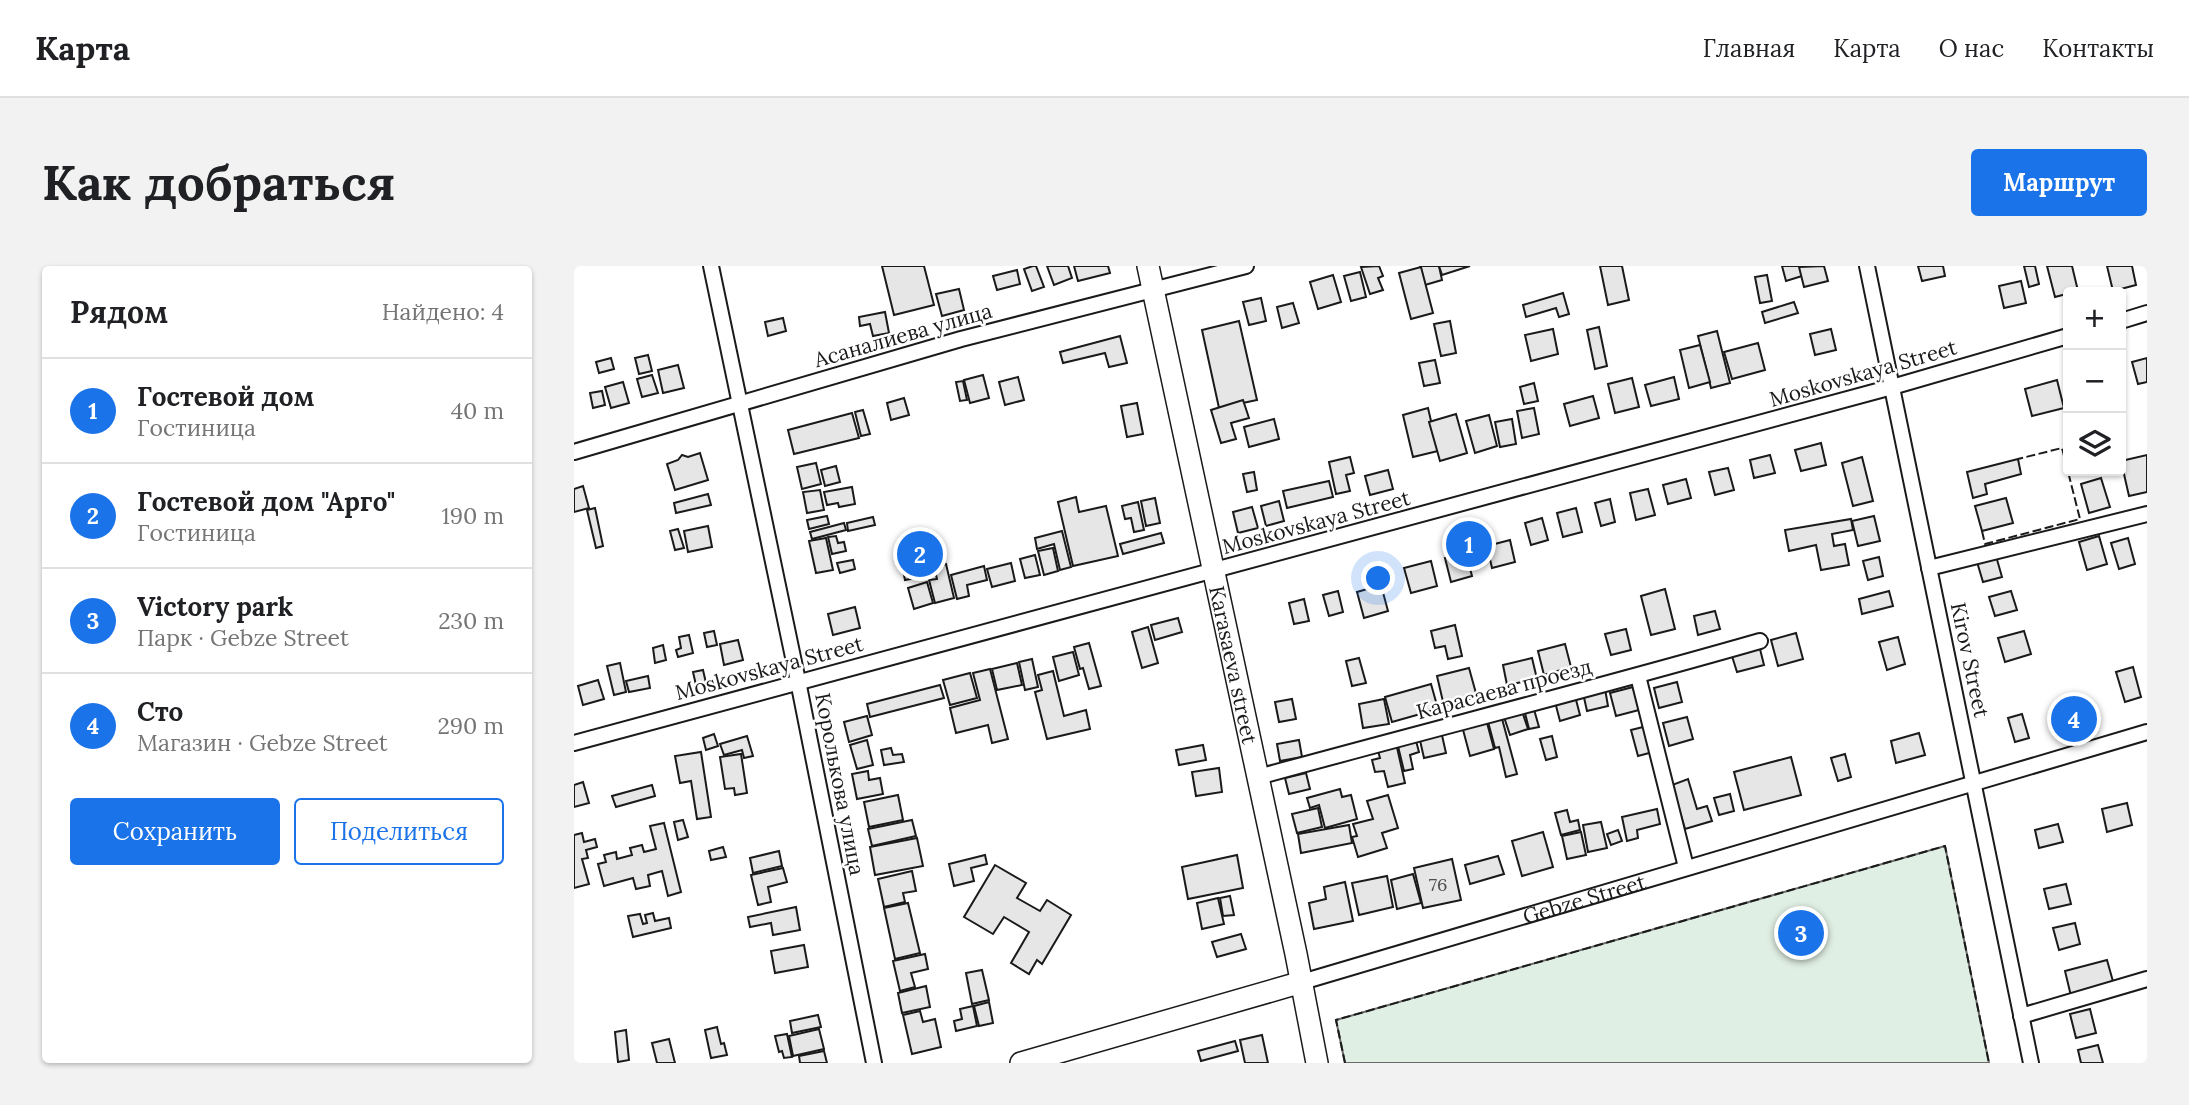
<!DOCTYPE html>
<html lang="ru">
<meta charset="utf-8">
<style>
:root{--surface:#fff;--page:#f2f2f2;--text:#202124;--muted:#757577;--line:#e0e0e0;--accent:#1a73e8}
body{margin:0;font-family:Lora,serif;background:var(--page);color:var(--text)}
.controls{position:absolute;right:21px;top:21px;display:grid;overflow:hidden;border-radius:7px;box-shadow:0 2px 5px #0004}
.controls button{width:63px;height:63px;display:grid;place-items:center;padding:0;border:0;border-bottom:2px solid var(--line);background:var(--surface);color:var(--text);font:35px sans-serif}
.you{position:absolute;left:805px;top:313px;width:24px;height:24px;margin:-18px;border:5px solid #fff;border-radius:50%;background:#1a73e8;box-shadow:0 0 0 10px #1a73e833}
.badge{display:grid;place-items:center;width:46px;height:46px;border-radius:50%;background:var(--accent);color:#fff;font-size:23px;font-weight:700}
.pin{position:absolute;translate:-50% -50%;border:4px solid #fff;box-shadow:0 2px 7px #0006}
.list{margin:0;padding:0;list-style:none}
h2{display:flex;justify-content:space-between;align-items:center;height:91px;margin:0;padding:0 28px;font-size:30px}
h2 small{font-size:23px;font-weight:400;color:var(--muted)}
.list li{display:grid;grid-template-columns:46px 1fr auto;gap:21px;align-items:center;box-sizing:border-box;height:105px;padding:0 28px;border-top:2px solid var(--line)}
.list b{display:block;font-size:26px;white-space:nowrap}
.list p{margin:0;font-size:23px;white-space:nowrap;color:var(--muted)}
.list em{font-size:23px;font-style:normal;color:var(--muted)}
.actions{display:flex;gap:14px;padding:21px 28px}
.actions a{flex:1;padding:16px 0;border:2px solid var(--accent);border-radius:7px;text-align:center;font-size:24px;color:var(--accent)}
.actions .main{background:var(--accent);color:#fff}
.icon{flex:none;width:38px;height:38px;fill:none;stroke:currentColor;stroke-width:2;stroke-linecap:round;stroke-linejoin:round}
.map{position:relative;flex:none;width:1573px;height:797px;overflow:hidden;border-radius:7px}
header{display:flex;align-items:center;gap:42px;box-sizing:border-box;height:98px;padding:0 35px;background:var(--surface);border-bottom:2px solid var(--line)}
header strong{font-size:33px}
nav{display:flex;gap:38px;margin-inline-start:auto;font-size:24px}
.intro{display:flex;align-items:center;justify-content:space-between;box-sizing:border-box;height:168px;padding:0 42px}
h1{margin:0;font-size:49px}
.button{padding:18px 32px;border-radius:7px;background:var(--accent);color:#fff;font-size:24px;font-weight:700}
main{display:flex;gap:42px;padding:0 42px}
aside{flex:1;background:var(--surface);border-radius:7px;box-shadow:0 2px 5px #0004}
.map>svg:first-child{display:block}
.green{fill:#e0efe3;stroke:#6a6a6a;stroke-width:2}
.building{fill:#e6e6e6;stroke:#1a1a1a;stroke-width:2}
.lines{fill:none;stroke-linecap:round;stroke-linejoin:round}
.street-casing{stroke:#1a1a1a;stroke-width:18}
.secondary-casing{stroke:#1a1a1a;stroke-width:24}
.street{stroke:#fff;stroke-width:14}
.secondary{stroke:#fff;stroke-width:21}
.fence{stroke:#1a1a1a;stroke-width:2;stroke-dasharray:9 3.5;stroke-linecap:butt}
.labels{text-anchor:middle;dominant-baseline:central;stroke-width:5;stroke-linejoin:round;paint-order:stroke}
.number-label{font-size:18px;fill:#4d4d4d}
.street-label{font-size:21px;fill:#1a1a1a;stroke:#fff}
</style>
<header>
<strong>Карта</strong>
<nav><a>Главная</a><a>Карта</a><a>О нас</a><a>Контакты</a></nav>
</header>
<div class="intro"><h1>Как добраться</h1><a class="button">Маршрут</a></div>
<main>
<aside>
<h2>Рядом<small>Найдено: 4</small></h2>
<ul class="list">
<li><span class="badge">1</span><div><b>Гостевой дом</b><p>Гостиница</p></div><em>40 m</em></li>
<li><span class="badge">2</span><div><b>Гостевой дом &quot;Арго&quot;</b><p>Гостиница</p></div><em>190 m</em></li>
<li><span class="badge">3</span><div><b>Victory park</b><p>Парк · Gebze Street</p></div><em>230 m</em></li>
<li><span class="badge">4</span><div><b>Сто</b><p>Магазин · Gebze Street</p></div><em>290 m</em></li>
</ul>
<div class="actions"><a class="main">Сохранить</a><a>Поделиться</a></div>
</aside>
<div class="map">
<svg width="1573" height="797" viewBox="0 0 1573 797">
<rect width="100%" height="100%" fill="#fff"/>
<path class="green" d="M1371 580 1415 797H771L762 754Z"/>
<g class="building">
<path d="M308 0H350L360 39 320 49Z"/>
<path d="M459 0H462L470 21 458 25 450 3Z"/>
<path d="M473 0H494L498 12 480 19Z"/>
<path d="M500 0H534L536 7 504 15Z"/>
<path d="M805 0 809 10 804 12 809 24 796 28 787 1Z"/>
<path d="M846 0H865L868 14 851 19Z"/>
<path d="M865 0H896L868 9Z"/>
<path d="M1026 0H1048L1055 34 1034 39Z"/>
<path d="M1208 0H1226L1228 10 1212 15Z"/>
<path d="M1250 0 1254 15 1230 21 1225 1Z"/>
<path d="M1344 0H1369L1371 10 1348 15Z"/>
<path d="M1450 0H1461L1465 18 1455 21Z"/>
<path d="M1473 0H1498L1504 25 1481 31Z"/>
<path d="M1533 0H1558L1562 19 1539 25Z"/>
<path d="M847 1 859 47 837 53 825 7Z"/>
<path d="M443 4 446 18 423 24 419 10Z"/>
<path d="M786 6 792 31 777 35 770 10Z"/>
<path d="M759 9 767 36 744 43 736 16Z"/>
<path d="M1193 9 1198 35 1186 37 1181 11Z"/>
<path d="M1447 15 1452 37 1430 42 1425 20Z"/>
<path d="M385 23 390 44 368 50 362 28Z"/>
<path d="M989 27 995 48 985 51 982 42 952 51 949 39Z"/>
<path d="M687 32 692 55 675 59 669 36Z"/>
<path d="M1220 36 1224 47 1191 57 1188 46Z"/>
<path d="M719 37 725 57 708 62 703 41Z"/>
<path d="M311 46 315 67 299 70 296 58 286 60 285 51Z"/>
<path d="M209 52 212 65 194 70 191 56Z"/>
<path d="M665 55 683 134 645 142 628 64Z"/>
<path d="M876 55 882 87 867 90 860 58Z"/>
<path d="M1025 61 1033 100 1021 103 1013 64Z"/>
<path d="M979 63 984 88 957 95 951 69Z"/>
<path d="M1257 63 1262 84 1241 89 1236 68Z"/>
<path d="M1143 65 1156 117 1137 122 1124 70Z"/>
<path d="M546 70 553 97 535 101 531 87 489 97 486 86Z"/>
<path d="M1184 77 1191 104 1158 113 1150 86Z"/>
<path d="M1126 79 1136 116 1115 122 1106 84Z"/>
<path d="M74 89 78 105 65 108 61 92Z"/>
<path d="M37 92 40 103 25 107 22 96Z"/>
<path d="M1573 92V116L1564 118 1558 96Z"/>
<path d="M861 94 866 117 850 120 845 97Z"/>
<path d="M104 99 110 122 89 127 84 104Z"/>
<path d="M78 109 84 127 68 131 63 113Z"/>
<path d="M409 109 415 132 396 137 390 114Z"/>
<path d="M444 111 450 134 431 139 425 116Z"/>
<path d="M1100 111 1105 133 1077 140 1071 119Z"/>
<path d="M1058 112 1065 141 1041 147 1034 118Z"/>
<path d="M1483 114 1490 142 1458 150 1451 123Z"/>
<path d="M389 115 393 134 386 135 382 116Z"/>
<path d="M49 116 55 137 37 142 31 121Z"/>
<path d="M960 117 964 135 950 138 946 121Z"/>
<path d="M28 125 31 139 19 142 16 127Z"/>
<path d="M1019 130 1025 152 996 160 990 138Z"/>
<path d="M330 132 335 149 317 154 313 137Z"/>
<path d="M669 134 675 152 657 157 662 173 647 177 637 144Z"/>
<path d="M563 137 569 168 553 171 547 140Z"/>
<path d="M854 142 864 185 839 191 829 149Z"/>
<path d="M960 142 965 168 948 172 943 145Z"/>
<path d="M289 144 296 168 287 170 281 146Z"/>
<path d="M278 147 285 172 220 188 214 164Z"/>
<path d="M882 148 893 187 866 195 855 156Z"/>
<path d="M915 149 923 180 901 187 892 155Z"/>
<path d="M700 153 705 173 675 181 670 161Z"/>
<path d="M938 153 942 178 926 181 921 156Z"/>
<path d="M1247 177 1252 199 1227 205 1221 184Z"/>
<path d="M126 187 134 214 101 224 93 198 104 194 108 189 114 191Z"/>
<path d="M1196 189 1201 207 1180 212 1176 194Z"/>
<path d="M1573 189V226L1555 230 1547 195Z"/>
<path d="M776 191 780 207 772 209 776 225 762 228 755 196Z"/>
<path d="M1288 191 1299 235 1279 240 1268 197Z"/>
<path d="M1444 193 1447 208 1411 218 1413 228 1399 232 1393 206Z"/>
<path d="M242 197 247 218 228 223 223 201Z"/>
<path d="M262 200 266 216 251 220 247 204Z"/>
<path d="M1154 202 1160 224 1141 229 1135 206Z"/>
<path d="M814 204 819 223 796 229 791 210Z"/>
<path d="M680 206 683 224 673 226 669 208Z"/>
<path d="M1527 212 1536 241 1515 247 1507 218Z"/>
<path d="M1112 213 1117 232 1094 238 1089 219Z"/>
<path d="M755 215 759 231 713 242 709 225Z"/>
<path d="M9 220 15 242 0 246V223Z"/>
<path d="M278 221 281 238 265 241 264 237 253 239 250 226Z"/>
<path d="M1074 223 1081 249 1062 254 1056 227Z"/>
<path d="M246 224 250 244 233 247 229 226Z"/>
<path d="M134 228 137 239 102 247 100 237Z"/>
<path d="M502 231 505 246 532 240 544 290 499 300 484 236Z"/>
<path d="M581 232 586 257 572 260 567 235Z"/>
<path d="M1432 232 1439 257 1408 265 1401 240Z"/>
<path d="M1036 233 1041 256 1027 260 1021 237Z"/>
<path d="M705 235 710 255 692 260 687 240Z"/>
<path d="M564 236 570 264 560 266 557 252 551 253 548 240Z"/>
<path d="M678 241 684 262 664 267 659 246Z"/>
<path d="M21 242 29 280 22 282 13 244Z"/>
<path d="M1002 242 1008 266 989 271 983 247Z"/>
<path d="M253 250 255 258 235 263 233 254Z"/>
<path d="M1300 250 1306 275 1284 280 1278 255Z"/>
<path d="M299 251 301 259 274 265 273 257Z"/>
<path d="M968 252 974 274 957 279 951 257Z"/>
<path d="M1277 253 1279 264 1258 268 1260 280 1271 278 1275 299 1247 304 1242 279 1215 285 1211 264Z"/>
<path d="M270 257 272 264 238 273 236 266Z"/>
<path d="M134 260 138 281 114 286 110 265Z"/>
<path d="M104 263 110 282 101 284 96 265Z"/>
<path d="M488 265 497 301 486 304 480 278 463 283 461 272Z"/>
<path d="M587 267 590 277 549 288 546 278Z"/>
<path d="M262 270 264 277 270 276 272 285 258 288 254 271Z"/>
<path d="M1525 270 1533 298 1513 304 1505 276Z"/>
<path d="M252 272 259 304 242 307 235 275Z"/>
<path d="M362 272 367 297 355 299 357 309 331 314 324 280Z"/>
<path d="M1554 272 1561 298 1545 303 1537 277Z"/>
<path d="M936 274 941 296 918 302 913 280Z"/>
<path d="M479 282 484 305 470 309 464 285Z"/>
<path d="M892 287 898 310 877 316 871 292Z"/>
<path d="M461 289 466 309 451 312 446 293Z"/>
<path d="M1422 290 1428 311 1409 316 1403 296Z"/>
<path d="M1305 291 1309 310 1294 314 1289 295Z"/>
<path d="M279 294 281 303 266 307 263 297Z"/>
<path d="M857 295 863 320 837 327 830 302Z"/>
<path d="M437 297 441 315 418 321 413 303Z"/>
<path d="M372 298 380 332 361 337 355 314 363 313 360 301Z"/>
<path d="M410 300 413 314 393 319 395 330 383 333 377 309Z"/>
<path d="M353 316 359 337 340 343 334 322Z"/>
<path d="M807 319 814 345 790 352 783 326Z"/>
<path d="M1091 323 1101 363 1077 369 1067 330Z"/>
<path d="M764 325 769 346 755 350 749 329Z"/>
<path d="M1315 325 1319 340 1288 348 1285 333Z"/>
<path d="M1437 325 1443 344 1421 350 1415 331Z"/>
<path d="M730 333 735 355 720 358 715 337Z"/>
<path d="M281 341 286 362 259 369 254 348Z"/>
<path d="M1141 345 1146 363 1124 369 1120 350Z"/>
<path d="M604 352 608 366 581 374 577 359Z"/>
<path d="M881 359 888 390 874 393 871 380 861 382 857 365Z"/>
<path d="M574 361 584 397 568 402 558 366Z"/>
<path d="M1052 363 1057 384 1037 389 1031 368Z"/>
<path d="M140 365 143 379 133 381 130 367Z"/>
<path d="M1450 365 1457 388 1431 396 1424 372Z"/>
<path d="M1222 367 1229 393 1204 400 1197 374Z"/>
<path d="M115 369 119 387 104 391 102 384 107 382 105 371Z"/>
<path d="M1324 371 1331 398 1313 404 1305 376Z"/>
<path d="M164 374 169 394 150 399 146 378Z"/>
<path d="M515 377 527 420 515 423 509 402 506 403 500 381Z"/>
<path d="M991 378 997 401 970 409 964 385Z"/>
<path d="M89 379 92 394 81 397 79 382Z"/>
<path d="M1185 379 1190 399 1163 406 1157 387Z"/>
<path d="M499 386 505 409 485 415 479 391Z"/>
<path d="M785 392 792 417 778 420 772 395Z"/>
<path d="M958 392 963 413 933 419 929 399Z"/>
<path d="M458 393 464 421 451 424 445 396Z"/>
<path d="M46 397 52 426 40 429 33 400Z"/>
<path d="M443 397 448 419 423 424 418 403Z"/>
<path d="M1559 401 1567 431 1551 436 1542 406Z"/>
<path d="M895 402 903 431 870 440 863 410Z"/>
<path d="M416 403 434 473 418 477 414 459 382 467 376 442 406 434 399 407Z"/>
<path d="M129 404 132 417 122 419 119 406Z"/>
<path d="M479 405 490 450 512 444 516 463 473 473 461 426 468 424 464 409Z"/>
<path d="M396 407 403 432 376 439 369 414Z"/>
<path d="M74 410 76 422 55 426 52 415Z"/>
<path d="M24 414 30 433 9 439 4 420Z"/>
<path d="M1103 416 1108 436 1085 442 1080 422Z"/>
<path d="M857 418 864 443 818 456 811 431Z"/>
<path d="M366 419 370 432 296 451 293 438Z"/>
<path d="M1059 421 1065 444 1042 450 1036 427Z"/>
<path d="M1031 423 1034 440 1013 445 1009 427Z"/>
<path d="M1001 430 1006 449 986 455 981 436Z"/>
<path d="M718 433 722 453 705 456 701 436Z"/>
<path d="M810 433 815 458 789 462 785 438Z"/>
<path d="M1505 439 1512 462 1497 467 1490 443Z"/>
<path d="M959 440 965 461 955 463 950 443Z"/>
<path d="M947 442 954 463 936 469 929 448Z"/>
<path d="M1448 448 1455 472 1441 476 1434 452Z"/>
<path d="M927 449 943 508 932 511 925 481 921 482 913 452Z"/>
<path d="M293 450 298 469 275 476 270 456Z"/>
<path d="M1113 451 1119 473 1095 480 1089 457Z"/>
<path d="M912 453 920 483 896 490 888 460Z"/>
<path d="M1073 460 1079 486 1064 490 1057 464Z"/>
<path d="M867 465 872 487 850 492 845 470Z"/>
<path d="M1345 467 1351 489 1322 497 1317 475Z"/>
<path d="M140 468 144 480 132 484 129 472Z"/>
<path d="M173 470 179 490 170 492 168 484 150 489 146 478Z"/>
<path d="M978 470 983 491 972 494 966 473Z"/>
<path d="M841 471 845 486 836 489 839 503 830 505 823 476Z"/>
<path d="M293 474 299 499 283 503 276 479Z"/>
<path d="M725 474 728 491 706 495 703 478Z"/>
<path d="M822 477 831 517 814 521 810 505 801 506 798 494 806 492 803 481Z"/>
<path d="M629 479 632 494 605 499 602 484Z"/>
<path d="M317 482 319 489 328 488 330 496 310 499 307 484Z"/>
<path d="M127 486 137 551 123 553 117 515 106 517 101 490Z"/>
<path d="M167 488 173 527 161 529 160 522 151 523 146 491Z"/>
<path d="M1271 488 1277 511 1264 515 1257 492Z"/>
<path d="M1217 491 1227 529 1170 544 1160 506Z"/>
<path d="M645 502 648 526 622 530 618 506Z"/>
<path d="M294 505 295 514 306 512 309 528 283 533 278 508Z"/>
<path d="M732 507 736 523 715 528 711 512Z"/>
<path d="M1114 513 1123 543 1133 540 1138 555 1111 563 1098 519Z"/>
<path d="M9 516 15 537 0 541V519Z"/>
<path d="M78 519 81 530 42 541 38 530Z"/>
<path d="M766 523 768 531 777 529 783 553 751 562 745 539 736 542 733 532Z"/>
<path d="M1156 528 1160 545 1145 549 1140 532Z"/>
<path d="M324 529 329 554 295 561 290 536Z"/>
<path d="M814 529 824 562 808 567 813 582 784 591 778 571 783 570 779 558 799 553 793 535Z"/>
<path d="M1553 537 1558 559 1533 566 1528 543Z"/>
<path d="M744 542 748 561 723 567 718 548Z"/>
<path d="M1083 543 1086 558 1063 564 1064 572 1053 575 1048 551Z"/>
<path d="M993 544 996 556 1004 554 1006 564 987 569 981 547Z"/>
<path d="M109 554 114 571 104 574 100 556Z"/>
<path d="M338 554 342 570 298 580 294 563Z"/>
<path d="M1027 556 1033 582 1014 586 1009 559Z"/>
<path d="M90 557 107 626 94 630 88 605 74 609 76 620 62 623 59 612 30 620 24 598 32 596 30 589 42 586 43 593 58 589 56 582 68 579 70 586 82 583 76 560Z"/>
<path d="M1484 558 1489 576 1465 582 1461 564Z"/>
<path d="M775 559 778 577 727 587 724 568Z"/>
<path d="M1044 564 1048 575 1037 579 1033 568Z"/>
<path d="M969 566 979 601 948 610 938 575Z"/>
<path d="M1007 566 1012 589 993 593 988 570Z"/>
<path d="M8 567 10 576 21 573 23 581 12 584 14 592 8 593 15 618 0 622V569Z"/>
<path d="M343 572 349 600 301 609 296 581Z"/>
<path d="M149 581 152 591 137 594 135 585Z"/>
<path d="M205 585 208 600 179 607 176 592Z"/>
<path d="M411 589 413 598 397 602 400 615 380 620 375 598Z"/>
<path d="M663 589 669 622 614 633 608 601Z"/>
<path d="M924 590 930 608 896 618 891 599Z"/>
<path d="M878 593 887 634 849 642 840 602Z"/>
<path d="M421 599 452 617 443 632 466 645 473 634 497 649 468 698 463 694 455 708 437 697 455 666 430 651 419 668 390 651Z"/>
<path d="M209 602 213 616 194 621 197 636 184 639 177 609Z"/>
<path d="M338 605 342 625 329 627 331 636 310 641 304 613Z"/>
<path d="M839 608 847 637 823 643 817 614Z"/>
<path d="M813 610 819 641 785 649 778 617Z"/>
<path d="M771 616 779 655 740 663 735 637 752 633 750 621Z"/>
<path d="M1492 618 1497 638 1475 643 1470 623Z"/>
<path d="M656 630 660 649 649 650 646 632Z"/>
<path d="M644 632 650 658 628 663 623 637Z"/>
<path d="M334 637 346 687 321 693 310 642Z"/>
<path d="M222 641 226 664 199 669 197 657 176 661 174 651Z"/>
<path d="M79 647 81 655 95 652 97 662 59 671 54 650 66 648 69 658 73 657 71 649Z"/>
<path d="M1501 657 1506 678 1485 684 1479 662Z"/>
<path d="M667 668 672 683 643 691 638 676Z"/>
<path d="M230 679 234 701 201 707 197 685Z"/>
<path d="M351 688 354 703 337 707 341 721 326 725 319 695Z"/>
<path d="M1533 694 1540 719 1497 730 1491 705Z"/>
<path d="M408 704 415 734 398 738 392 707Z"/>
<path d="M352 720 356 741 328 747 324 727Z"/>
<path d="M415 736 419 757 405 760 400 740Z"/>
<path d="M399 740 403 760 382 765 380 755 388 753 386 743Z"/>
<path d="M1516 743 1522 767 1502 772 1496 748Z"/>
<path d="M346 745 349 756 361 753 367 781 338 788 329 749Z"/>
<path d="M244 749 247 761 218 767 216 755Z"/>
<path d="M143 761 147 778 150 777 153 789 137 792 131 764Z"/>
<path d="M245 763 250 783 219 790 215 770Z"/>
<path d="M52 764 55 794 44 796 41 766Z"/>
<path d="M213 768 218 791 210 792 208 785 205 786 201 770Z"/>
<path d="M688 769 694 797H671L666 774Z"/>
<path d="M95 773 101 797H83L78 777Z"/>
<path d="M661 775 664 785 627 795 624 785Z"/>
<path d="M1524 779 1529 797H1507L1504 784Z"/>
<path d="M250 785 253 797H226L225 790Z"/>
</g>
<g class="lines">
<defs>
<g id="street">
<path d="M137 0 224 415 300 797"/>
<path d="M1293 0 1457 797"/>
<path d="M1547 55 1573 47"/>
<path d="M0 186 387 73 672 0"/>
<path d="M1355 302 1573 248"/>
<path d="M1064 410 1112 601"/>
<path d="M0 477 1318 121 1494 70"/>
<path d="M684 511C851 465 1019 423 1186 375"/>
<path id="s1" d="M728 716 1573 466"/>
<path d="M1447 750 1573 713"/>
</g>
<g id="secondary">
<path id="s2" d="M574 0 722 688 743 797"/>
<path d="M447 797 728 716"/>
</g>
</defs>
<use href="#street" class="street-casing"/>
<use href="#secondary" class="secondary-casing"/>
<use href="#street" class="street"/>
<use href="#secondary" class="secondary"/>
<g class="fence">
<path d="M1408 265 1411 278 1506 253 1488 182 1444 193"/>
<path d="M771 797 762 754 1371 580 1415 797"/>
</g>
</g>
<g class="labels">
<g class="number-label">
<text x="864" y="618">76</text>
</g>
<g class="street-label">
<text transform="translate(329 69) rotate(-16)">Асаналиева улица</text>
<text transform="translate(1289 107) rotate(-16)">Moskovskaya Street</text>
<text transform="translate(742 256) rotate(-15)">Moskovskaya Street</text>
<text transform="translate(1396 394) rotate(78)">Kirov Street</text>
<text stroke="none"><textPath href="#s2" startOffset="408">Karasaeva street</textPath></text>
<text transform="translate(195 402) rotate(-15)">Moskovskaya Street</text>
<text transform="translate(930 423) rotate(-15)">Карасаева проезд</text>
<text transform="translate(266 518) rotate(79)">Королькова улица</text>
<text stroke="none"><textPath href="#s1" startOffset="294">Gebze Street</textPath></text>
</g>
</g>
</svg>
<div class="controls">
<button>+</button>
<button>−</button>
<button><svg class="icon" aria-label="layers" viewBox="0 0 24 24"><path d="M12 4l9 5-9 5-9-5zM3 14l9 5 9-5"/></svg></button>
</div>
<div class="you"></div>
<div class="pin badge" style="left:895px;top:278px">1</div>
<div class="pin badge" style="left:346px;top:288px">2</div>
<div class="pin badge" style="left:1227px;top:667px">3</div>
<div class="pin badge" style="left:1500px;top:453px">4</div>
</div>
</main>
